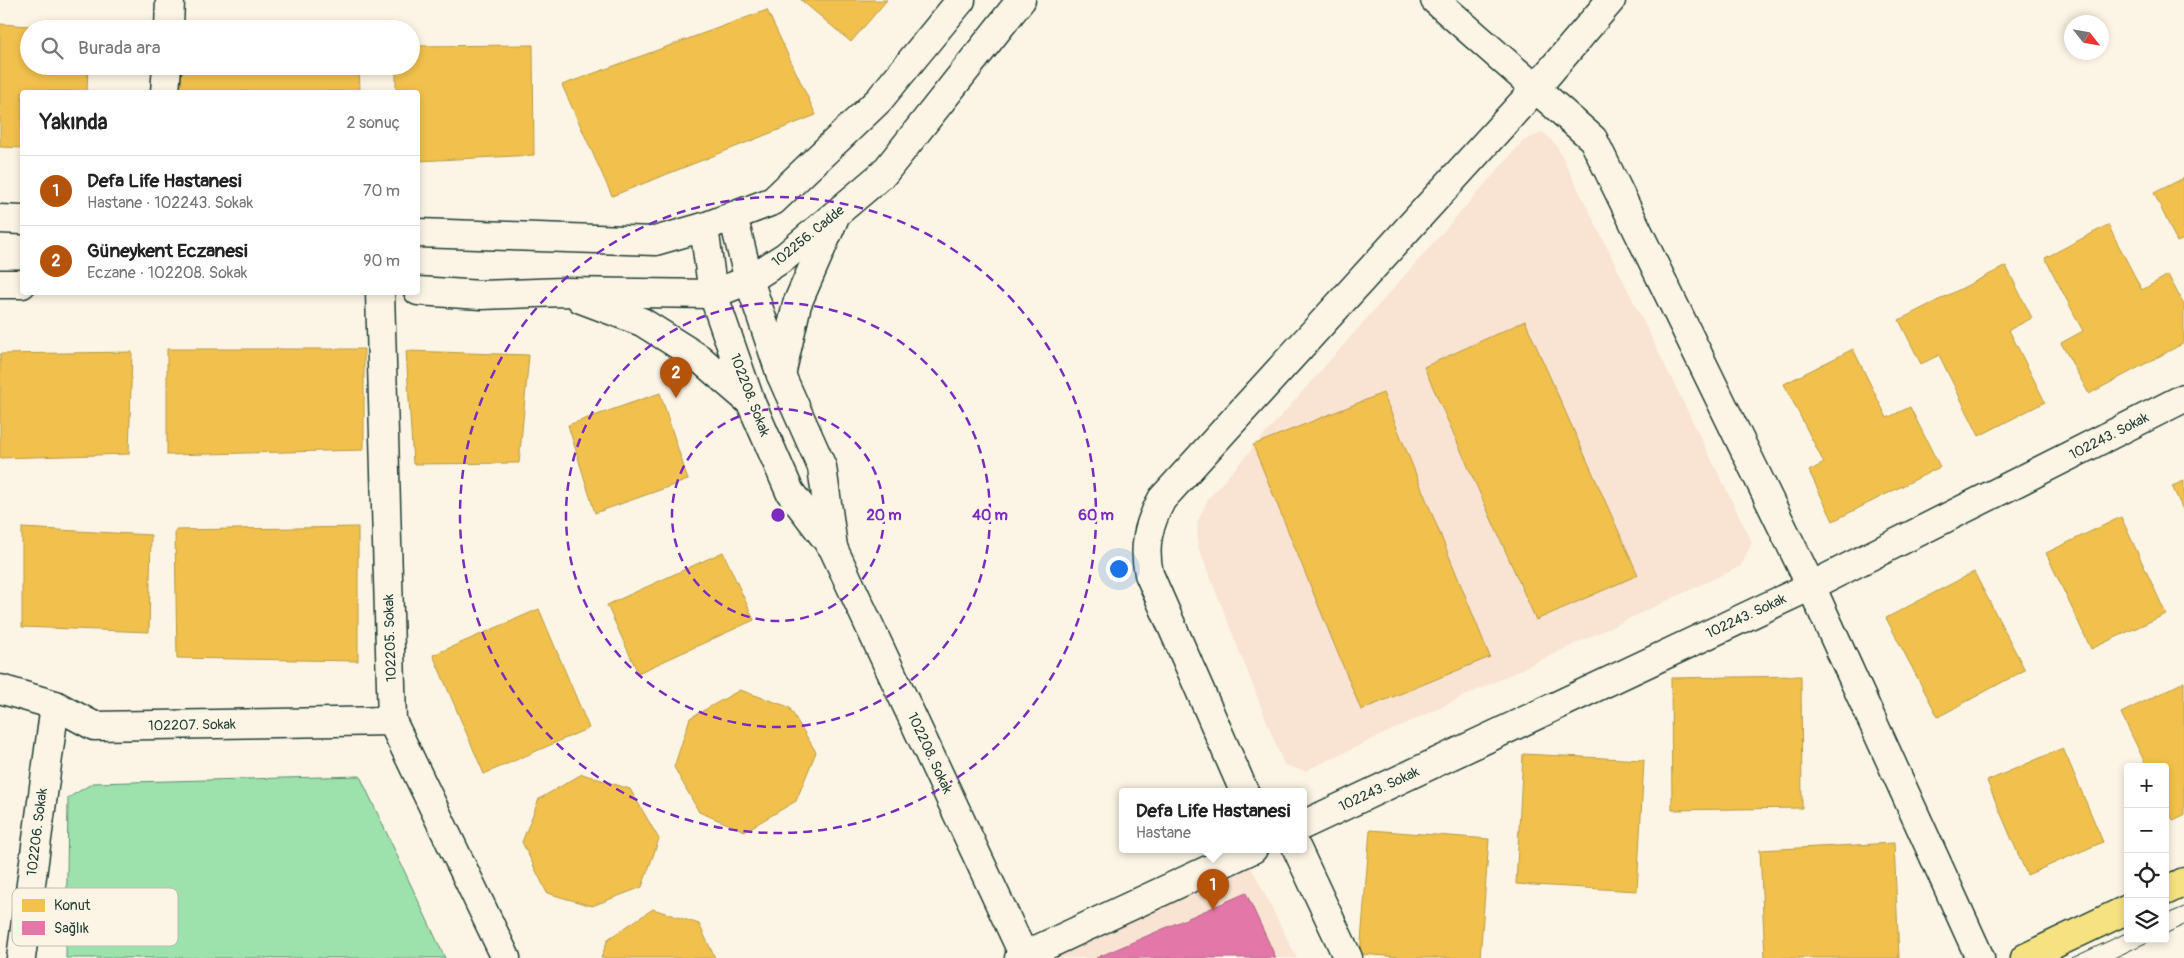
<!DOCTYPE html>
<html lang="tr">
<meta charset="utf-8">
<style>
:root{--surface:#fff;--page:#f2f2f2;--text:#222;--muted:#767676;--line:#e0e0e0;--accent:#b45309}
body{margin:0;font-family:Pangolin,sans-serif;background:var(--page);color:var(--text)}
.controls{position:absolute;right:15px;bottom:15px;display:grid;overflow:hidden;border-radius:5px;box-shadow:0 2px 8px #0003}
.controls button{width:45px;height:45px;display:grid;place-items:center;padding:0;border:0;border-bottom:1px solid var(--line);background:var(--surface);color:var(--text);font:25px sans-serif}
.compass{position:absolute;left:2064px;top:15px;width:45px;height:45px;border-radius:50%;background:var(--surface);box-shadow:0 2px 8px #0003;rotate:121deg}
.you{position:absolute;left:1118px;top:568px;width:18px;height:18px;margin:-12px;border:4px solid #fff;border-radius:50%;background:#1a73e8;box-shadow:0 0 0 8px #1a73e833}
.badge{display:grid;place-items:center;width:32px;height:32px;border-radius:50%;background:var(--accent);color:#fff;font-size:16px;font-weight:700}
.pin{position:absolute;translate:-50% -41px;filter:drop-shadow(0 1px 2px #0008)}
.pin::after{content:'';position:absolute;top:26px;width:18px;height:15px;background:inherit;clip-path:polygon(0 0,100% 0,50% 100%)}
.popup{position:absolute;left:1119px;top:788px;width:188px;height:65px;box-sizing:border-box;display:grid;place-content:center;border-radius:5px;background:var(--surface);filter:drop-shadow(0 1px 4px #0005);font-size:16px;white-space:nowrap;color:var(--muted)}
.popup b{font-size:19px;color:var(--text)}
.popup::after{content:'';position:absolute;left:50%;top:100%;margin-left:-10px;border:10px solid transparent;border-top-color:var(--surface)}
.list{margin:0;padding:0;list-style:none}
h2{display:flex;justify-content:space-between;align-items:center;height:65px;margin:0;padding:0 20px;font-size:21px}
h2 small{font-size:16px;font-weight:400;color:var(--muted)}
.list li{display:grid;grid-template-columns:32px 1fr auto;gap:15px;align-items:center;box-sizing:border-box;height:70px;padding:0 20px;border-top:1px solid var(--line)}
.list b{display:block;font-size:19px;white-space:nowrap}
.list p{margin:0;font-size:16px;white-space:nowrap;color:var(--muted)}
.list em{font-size:16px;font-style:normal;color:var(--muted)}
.icon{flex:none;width:28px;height:28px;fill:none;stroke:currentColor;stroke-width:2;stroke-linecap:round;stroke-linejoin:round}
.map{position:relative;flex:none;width:2184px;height:958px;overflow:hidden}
.search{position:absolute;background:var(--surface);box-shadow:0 2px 8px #0003;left:20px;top:20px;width:400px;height:55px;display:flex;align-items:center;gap:12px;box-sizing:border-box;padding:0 18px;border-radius:28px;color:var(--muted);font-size:19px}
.panel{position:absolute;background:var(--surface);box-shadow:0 2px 8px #0003;left:20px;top:90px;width:400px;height:205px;border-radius:5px}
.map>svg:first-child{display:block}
.built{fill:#f9e3d2}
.park{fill:#9de1ac;stroke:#5e8f70}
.homes{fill:#f2c14e;stroke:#b39946}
.health{fill:#e377a8;stroke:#a86685}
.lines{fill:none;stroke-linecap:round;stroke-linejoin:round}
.minor-casing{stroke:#1f3d34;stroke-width:31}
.major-casing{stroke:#1f3d34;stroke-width:31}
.minor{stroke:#fcf5e5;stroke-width:28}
.major{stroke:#f6e281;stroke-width:28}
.tram{stroke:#1f3d34;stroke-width:1}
.ring{fill:none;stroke:#7b2cbf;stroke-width:2.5;stroke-dasharray:9 6}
.labels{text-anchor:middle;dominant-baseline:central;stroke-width:5;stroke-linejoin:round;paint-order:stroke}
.street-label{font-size:14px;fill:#1f3d34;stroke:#fcf5e5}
.key{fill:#fcf5e5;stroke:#babeb0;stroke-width:1}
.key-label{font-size:14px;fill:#1f3d34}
.centre{fill:#7b2cbf;stroke:#fcf5e5;stroke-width:2.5}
.ring-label{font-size:15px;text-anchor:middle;font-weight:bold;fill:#7b2cbf;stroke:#fcf5e5;stroke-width:5;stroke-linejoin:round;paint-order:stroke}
</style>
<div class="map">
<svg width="2184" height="958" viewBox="0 0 2184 958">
<rect width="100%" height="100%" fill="#fcf5e5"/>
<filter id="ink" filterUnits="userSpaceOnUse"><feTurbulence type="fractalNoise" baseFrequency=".02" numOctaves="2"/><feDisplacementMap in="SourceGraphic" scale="10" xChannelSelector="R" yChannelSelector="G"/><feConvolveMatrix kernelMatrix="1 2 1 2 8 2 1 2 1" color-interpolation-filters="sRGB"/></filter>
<g filter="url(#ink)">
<g class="built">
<path d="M1543 132 1557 146 1752 542 1741 566 1305 771 1284 765 1198 546 1197 523 1208 499 1523 141Z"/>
<path d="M1250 865 1297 958H1057L1055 956Z"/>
</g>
<path class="park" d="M360 776 445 958H66L68 798 93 783Z"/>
<g class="homes">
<path d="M801 0H887L851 42Z"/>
<path d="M767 10 816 115 612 196 562 85Z"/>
<path d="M0 24 75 29H29V66H88L87 92H22V148L0 147Z"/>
<path d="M533 45 534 155 418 161V92H396V66H411V46Z"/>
<path d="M182 66H359L360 92H180Z"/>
<path d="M2184 178V239L2177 242 2154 193Z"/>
<path d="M2108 225 2142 290 2168 275 2184 305V343L2089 394 2061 343 2083 331 2045 258Z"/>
<path d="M2006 266 2032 318 2009 330 2045 402 1979 436 1939 355 1921 364 1899 320Z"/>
<path d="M1525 321 1638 575 1536 620 1424 367Z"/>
<path d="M167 349H364V450L167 455Z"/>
<path d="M1853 349 1887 418 1910 407 1940 467 1833 521 1809 471 1824 463 1784 384Z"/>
<path d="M406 351 529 355 519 463 413 464Z"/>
<path d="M132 352 129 454 0 458V354Z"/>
<path d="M660 393 688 480 595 513 568 425Z"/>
<path d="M1383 393 1490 657 1361 710 1253 445Z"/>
<path d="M2184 481V512L2172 486Z"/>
<path d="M2121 517 2166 614 2091 649 2046 553Z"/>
<path d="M358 527V661L177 658 175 530Z"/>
<path d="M22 528 151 535 149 632 22 627Z"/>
<path d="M723 552 754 620 638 673 607 605Z"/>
<path d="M1974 572 2025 670 1938 717 1886 618Z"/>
<path d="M539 609 589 728 484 774 433 655Z"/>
<path d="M1801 676 1802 808 1672 810 1671 678Z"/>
<path d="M2184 682V815L2173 820 2165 804V767H2147L2121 713Z"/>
<path d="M740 690 789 707 816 752 796 801 745 831 699 812 674 767 690 718Z"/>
<path d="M2063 748 2103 842 2027 875 1987 781Z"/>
<path d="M1523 754 1644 760 1637 891 1516 884Z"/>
<path d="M582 774 630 789 659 839 642 887 592 906 547 893 522 842 539 799Z"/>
<path d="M1370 830 1489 839 1480 958H1412L1360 954Z"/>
<path d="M1894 843 1899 958H1765L1760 850Z"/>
<path d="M653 909 699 924 715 958H601L608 939Z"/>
</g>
<path class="health" d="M1246 893 1276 958H1096Z"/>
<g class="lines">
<defs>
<g id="minor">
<path d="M1435 0 1593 139 1811 586 1980 958"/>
<path d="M169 29 170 0"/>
<path d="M165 92 167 66"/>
<path d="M733 216 749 280 781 375 822 467 833 547"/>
<path d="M0 219 22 220"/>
<path d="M704 227 713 294 751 403 790 492 833 548 1025 958"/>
<path d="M418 233 655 241 704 227 773 201 879 100 961 0"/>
<path d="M0 284H22"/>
<path d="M418 291 481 295 563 292 713 294 749 280 786 256 884 173 1021 0"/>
<path d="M380 292 392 721 506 958"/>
<path d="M581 299 642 322 699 358 749 401"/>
<path d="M781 375 797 304 834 219"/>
<path d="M0 689 55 705 94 726 392 721"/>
<path d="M1244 791 1149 574C1143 546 1148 525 1162 499L1536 88 1611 0"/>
<path d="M1303 825 1811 586 2184 398"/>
<path d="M1297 849 1348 958"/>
<path d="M21 958 55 705"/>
<path d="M1019 958 1253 849"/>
</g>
<g id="major">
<path d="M2165 891 2184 882"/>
<path d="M2025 958 2128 909"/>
</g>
</defs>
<use href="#minor" class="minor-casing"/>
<use href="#major" class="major-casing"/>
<use href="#minor" class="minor"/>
<use href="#major" class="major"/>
<g class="tram">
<path d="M2165 915 2184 907"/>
<path d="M2165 934 2184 925"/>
<path d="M2072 958 2128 932"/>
<path d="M2114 958 2154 939"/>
</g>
</g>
</g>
<g class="ring">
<circle cx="778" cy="515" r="106"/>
<circle cx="778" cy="515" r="212"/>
<circle cx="778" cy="515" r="318"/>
</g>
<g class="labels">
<g class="street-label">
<text transform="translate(808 236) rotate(-39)">102256. Cadde</text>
<text transform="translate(750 395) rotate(69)">102208. Sokak</text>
<text transform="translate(2109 436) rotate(-27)">102243. Sokak</text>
<text transform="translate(1746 616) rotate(-25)">102243. Sokak</text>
<text transform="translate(390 638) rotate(-92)">102205. Sokak</text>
<text transform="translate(192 725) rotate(-1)">102207. Sokak</text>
<text transform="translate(930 753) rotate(65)">102208. Sokak</text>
<text transform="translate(1379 789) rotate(-25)">102243. Sokak</text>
<text transform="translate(37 832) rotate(-83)">102206. Sokak</text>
</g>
</g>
<rect x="12" y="888" width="166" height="58" rx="8" class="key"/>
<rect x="22" y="899" width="23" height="13" fill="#f2c14e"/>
<rect x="22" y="921" width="23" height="14" fill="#e377a8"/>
<g class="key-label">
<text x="54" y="910">Konut</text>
<text x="54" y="933">Sağlık</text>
</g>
<circle cx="778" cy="515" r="8" class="centre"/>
<g class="ring-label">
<text x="884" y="520">20 m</text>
<text x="990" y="520">40 m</text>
<text x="1096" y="520">60 m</text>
</g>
</svg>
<div class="controls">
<button>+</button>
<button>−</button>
<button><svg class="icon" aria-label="locate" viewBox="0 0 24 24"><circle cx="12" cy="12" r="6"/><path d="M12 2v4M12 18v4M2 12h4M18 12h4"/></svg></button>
<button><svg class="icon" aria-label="layers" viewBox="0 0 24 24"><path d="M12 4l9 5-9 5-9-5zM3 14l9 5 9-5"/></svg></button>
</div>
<svg class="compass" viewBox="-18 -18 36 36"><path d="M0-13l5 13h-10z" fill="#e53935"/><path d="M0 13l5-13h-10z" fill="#767676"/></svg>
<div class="you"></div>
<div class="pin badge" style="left:1213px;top:910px">1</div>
<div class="popup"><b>Defa Life Hastanesi</b>Hastane</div>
<div class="pin badge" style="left:676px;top:398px">2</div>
<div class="search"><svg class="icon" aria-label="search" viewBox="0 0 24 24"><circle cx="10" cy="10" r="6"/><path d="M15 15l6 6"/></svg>Burada ara</div>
<section class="panel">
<h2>Yakında<small>2 sonuç</small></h2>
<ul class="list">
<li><span class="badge">1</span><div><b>Defa Life Hastanesi</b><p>Hastane · 102243. Sokak</p></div><em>70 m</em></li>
<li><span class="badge">2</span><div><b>Güneykent Eczanesi</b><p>Eczane · 102208. Sokak</p></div><em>90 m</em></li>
</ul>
</section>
</div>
